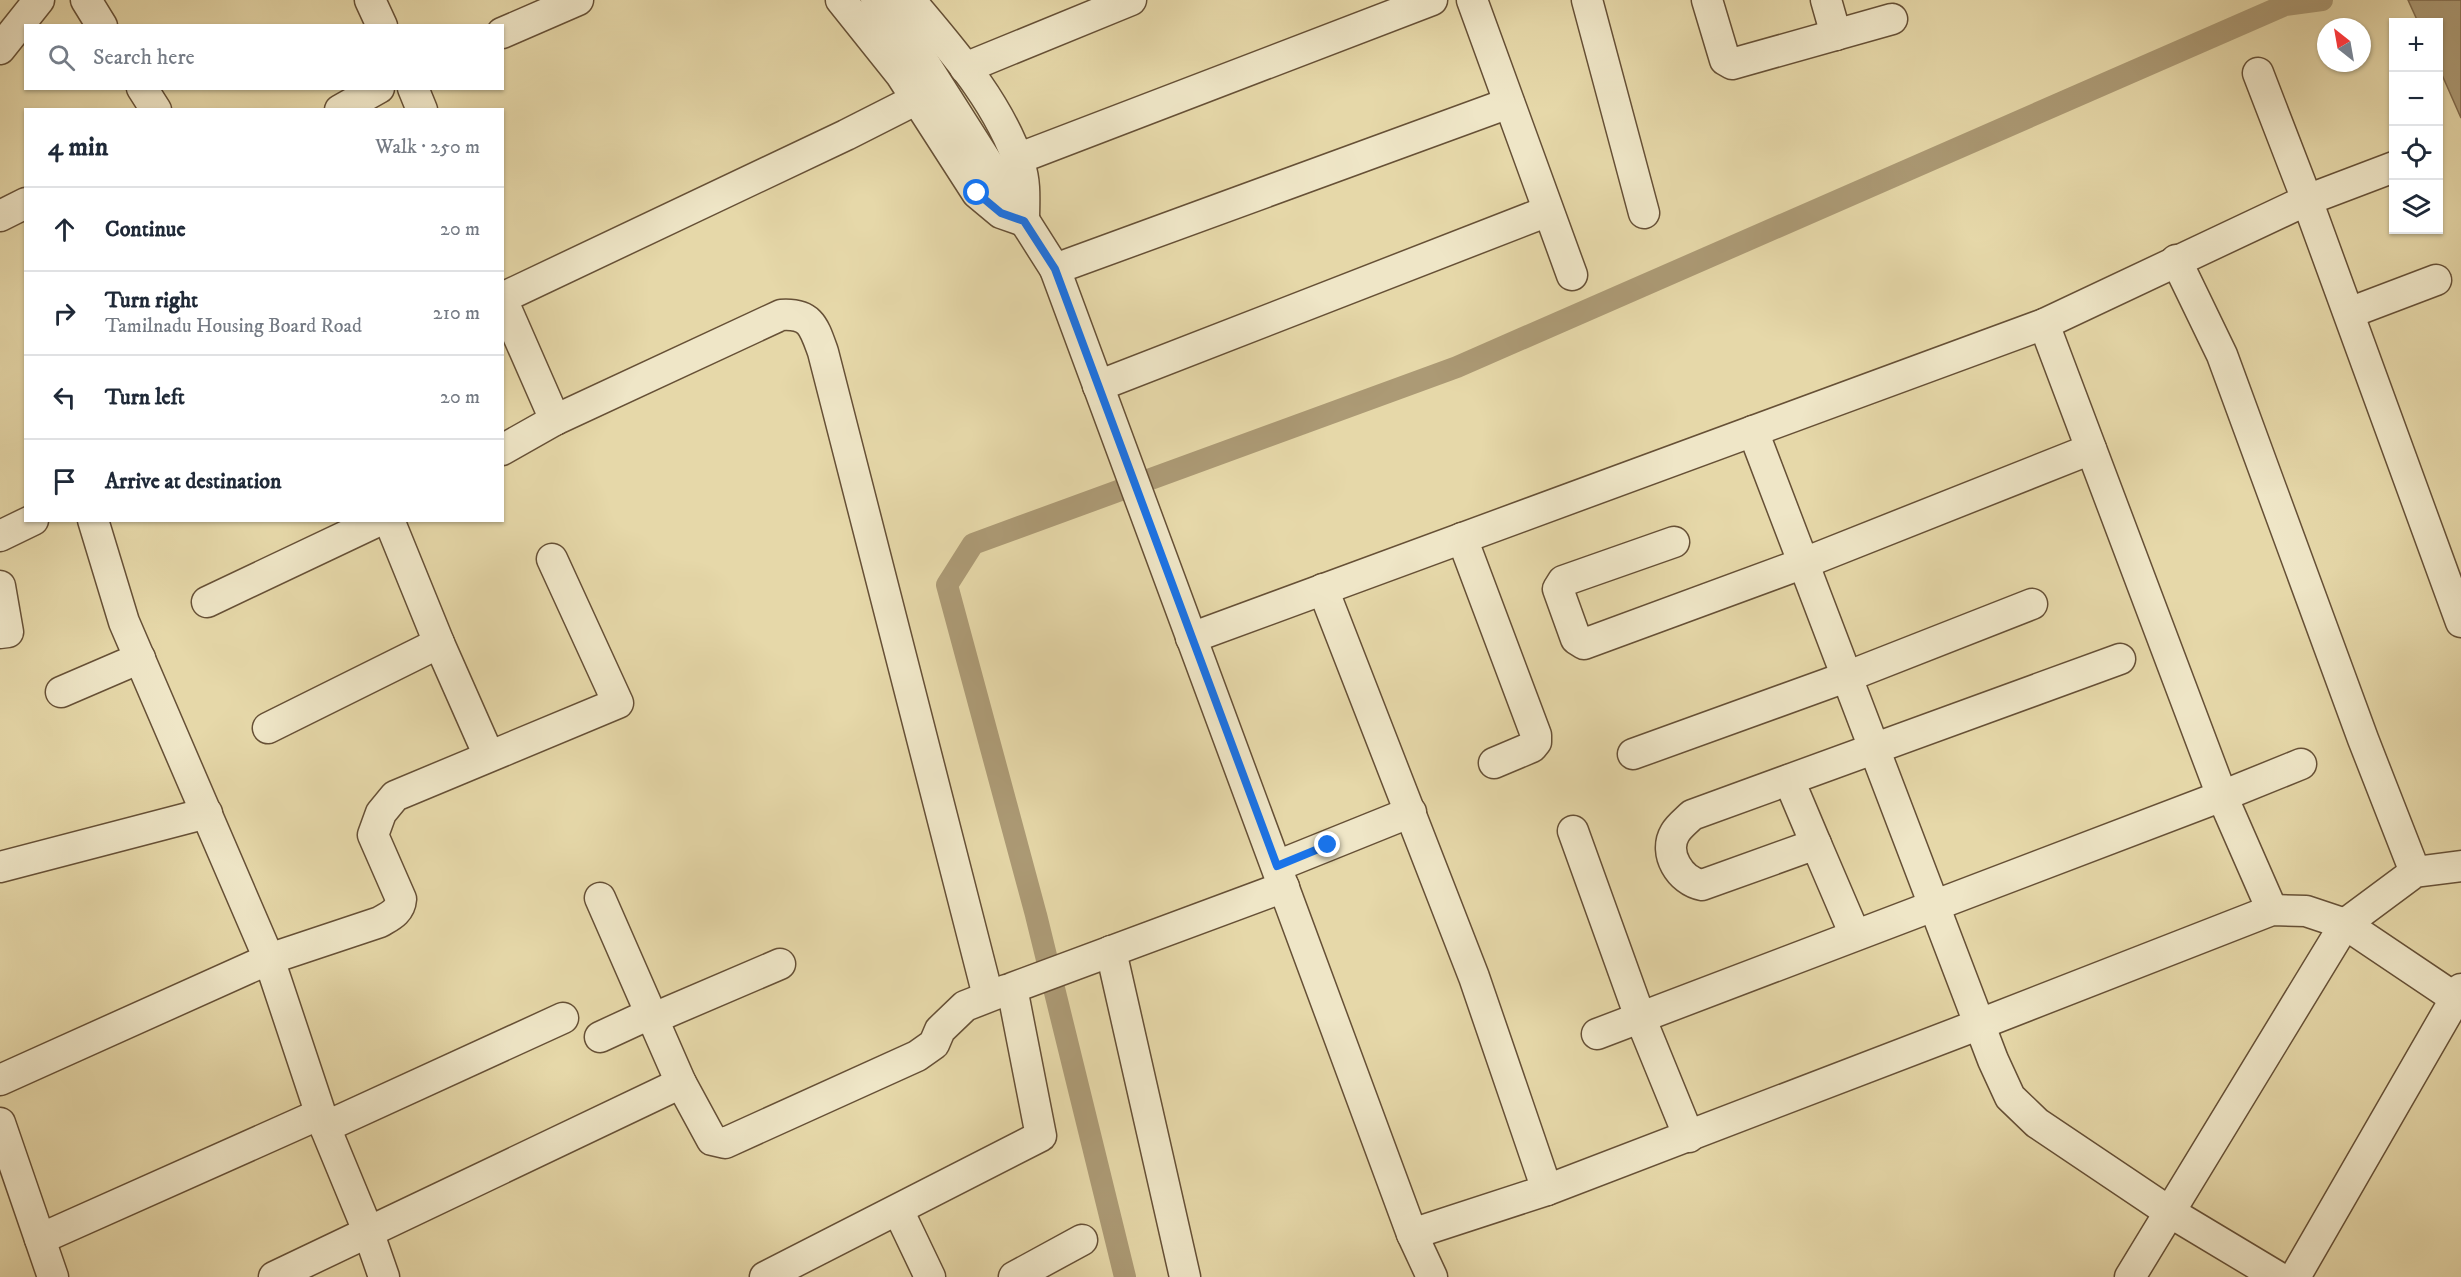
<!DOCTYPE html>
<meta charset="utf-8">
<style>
:root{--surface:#fff;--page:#f6f6f7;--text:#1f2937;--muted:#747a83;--line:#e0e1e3}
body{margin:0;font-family:"IM FELL DW Pica",serif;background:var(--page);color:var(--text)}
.controls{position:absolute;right:18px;top:18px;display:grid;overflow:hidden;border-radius:0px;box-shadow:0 2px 4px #0004}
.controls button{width:54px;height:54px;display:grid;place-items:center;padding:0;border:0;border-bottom:2px solid var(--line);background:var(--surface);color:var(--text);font:30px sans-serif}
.compass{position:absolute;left:2317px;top:18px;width:54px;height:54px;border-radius:50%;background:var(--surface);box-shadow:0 2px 4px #0004;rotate:329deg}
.stop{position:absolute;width:18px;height:18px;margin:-14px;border:4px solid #1a73e8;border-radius:50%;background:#fff}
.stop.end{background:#1a73e8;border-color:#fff;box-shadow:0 2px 6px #0008}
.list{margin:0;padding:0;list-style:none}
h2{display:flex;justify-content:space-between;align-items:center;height:78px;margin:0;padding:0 24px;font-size:26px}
h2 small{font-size:20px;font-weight:400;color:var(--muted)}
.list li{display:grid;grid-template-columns:39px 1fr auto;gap:18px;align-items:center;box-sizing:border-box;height:84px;padding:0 24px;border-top:2px solid var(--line)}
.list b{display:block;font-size:22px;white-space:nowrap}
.list p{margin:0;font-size:20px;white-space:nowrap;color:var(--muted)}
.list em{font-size:20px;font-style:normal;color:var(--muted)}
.icon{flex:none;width:33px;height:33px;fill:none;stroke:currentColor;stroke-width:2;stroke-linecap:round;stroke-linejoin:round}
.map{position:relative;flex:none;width:2461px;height:1277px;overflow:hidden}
.search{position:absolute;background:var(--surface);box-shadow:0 2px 4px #0004;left:24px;top:24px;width:480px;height:66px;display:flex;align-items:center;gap:15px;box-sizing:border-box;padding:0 21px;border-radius:0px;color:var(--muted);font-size:22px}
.panel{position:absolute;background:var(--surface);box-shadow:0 2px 4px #0004;left:24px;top:108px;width:480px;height:414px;border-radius:0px}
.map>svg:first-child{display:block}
.water{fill:#ac9a75;stroke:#7f6a4c;stroke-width:1.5}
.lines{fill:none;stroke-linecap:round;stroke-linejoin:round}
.canal{stroke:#ac9a75;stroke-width:22}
.minor-casing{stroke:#665036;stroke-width:33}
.minor{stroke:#efe6c7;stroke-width:30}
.route{stroke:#1a73e8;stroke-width:8}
</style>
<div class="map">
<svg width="2461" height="1277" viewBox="0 0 2461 1277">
<rect width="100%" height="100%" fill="#e6d8a9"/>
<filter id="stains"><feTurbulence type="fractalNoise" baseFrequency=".00333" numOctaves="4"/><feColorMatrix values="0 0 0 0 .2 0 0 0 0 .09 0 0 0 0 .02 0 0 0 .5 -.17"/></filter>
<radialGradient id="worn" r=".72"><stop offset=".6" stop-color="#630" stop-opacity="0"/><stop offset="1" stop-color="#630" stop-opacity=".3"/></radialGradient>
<path class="water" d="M2408 0H2461V118L2439 68 2438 22H2418Z"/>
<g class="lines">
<path class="canal" d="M1125 1277 1036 915 947 585 973 544 1457 367 2285 5 2322 0"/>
<defs>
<g id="minor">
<path d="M86 0 102 26"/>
<path d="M370 0 382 26"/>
<path d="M841 0 901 75 977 193 1001 213 1024 221C1024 203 1026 183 1020 166 999 102 952 50 910 0"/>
<path d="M876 0 923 61 1055 269 1412 1234 1432 1277"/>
<path d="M1472 0 1572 275"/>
<path d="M1587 0 1644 213"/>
<path d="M1707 0 1725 60 1732 64 1892 19"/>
<path d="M1826 0 1836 35"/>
<path d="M502 33 578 0"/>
<path d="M0 49 39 0"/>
<path d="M965 68 1131 0"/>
<path d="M2258 73 2307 200 2394 167"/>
<path d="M142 88 156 110"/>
<path d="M413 88 422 110"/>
<path d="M340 110 379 88"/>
<path d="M1017 159 1432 0"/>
<path d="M0 216 26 203"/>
<path d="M2176 260 2222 355 2363 739 2415 872"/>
<path d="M1055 269 1509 103"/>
<path d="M502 298 846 135 917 99"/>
<path d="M502 299 555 420"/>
<path d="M2349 313 2436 280"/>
<path d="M2044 324 2222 796 2272 910"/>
<path d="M1098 386 1548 211"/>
<path d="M1753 431 1993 1060 2010 1097 2037 1123 2168 1211 2278 1277"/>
<path d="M502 450 555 420 781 315C811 313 814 327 823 352L988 996"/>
<path d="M93 520 124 622 269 959 325 1127 368 1231 384 1277"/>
<path d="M389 520 439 643 489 756"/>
<path d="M0 536 33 520"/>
<path d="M1462 538 1536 735V742L1532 747 1494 763"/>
<path d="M1674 542 1563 581 1558 589 1576 639 1584 644 1804 563 2091 449"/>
<path d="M0 586 8 632 0 633"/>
<path d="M1323 589 1474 977 1547 1190"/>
<path d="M207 602 380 520"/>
<path d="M1191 638 2044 324 2307 200 2461 622"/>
<path d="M61 692 140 658"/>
<path d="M268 728 439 643"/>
<path d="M1633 754 1846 677 2032 604"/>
<path d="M1789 780 1816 844"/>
<path d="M1573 831 1640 1017 1689 1137"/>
<path d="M1277 866 1411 812"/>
<path d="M0 867 207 813"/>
<path d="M600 898 681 1083 712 1140 725 1143 917 1056 934 1044 940 1030 965 1006 1006 990"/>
<path d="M1855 935 1816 844 1702 885C1680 881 1663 853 1675 833 1679 826 1686 821 1692 815L2120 659"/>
<path d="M1111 951 1185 1277"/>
<path d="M654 1018 780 964"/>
<path d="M1597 1034 2222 796 2301 764"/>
<path d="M600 1037 652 1013"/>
<path d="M0 1080 269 959 380 922C390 916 400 912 401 899L373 835 381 813 395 796 618 703 552 559"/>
<path d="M0 1123 53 1277"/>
<path d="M325 1127 563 1018"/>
<path d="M898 1210 930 1277"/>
<path d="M1412 1234 1547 1190 1980 1024 2272 910 2306 911 2345 924 2415 872 2461 866"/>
<path d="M40 1239 320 1114"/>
<path d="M274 1277 681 1083"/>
<path d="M765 1277 1041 1136 1012 988 1284 887"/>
<path d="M1014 1277 1082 1240"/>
<path d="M2130 1277 2345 924 2461 1002"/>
<path d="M2295 1277 2461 989"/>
</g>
</defs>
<use href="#minor" class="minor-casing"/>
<use href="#minor" class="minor"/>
</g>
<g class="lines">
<path class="route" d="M977 193 1001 213 1024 221 1055 269 1277 866 1328 845"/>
</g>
<rect width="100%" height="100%" filter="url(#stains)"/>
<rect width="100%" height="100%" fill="url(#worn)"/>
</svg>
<div class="controls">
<button>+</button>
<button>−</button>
<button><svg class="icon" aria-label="locate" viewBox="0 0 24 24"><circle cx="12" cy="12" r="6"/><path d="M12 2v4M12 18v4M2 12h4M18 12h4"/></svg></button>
<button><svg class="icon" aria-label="layers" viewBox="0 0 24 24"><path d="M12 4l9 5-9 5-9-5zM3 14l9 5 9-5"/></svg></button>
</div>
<svg class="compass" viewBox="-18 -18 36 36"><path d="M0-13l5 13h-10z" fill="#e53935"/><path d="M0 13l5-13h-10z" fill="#747a83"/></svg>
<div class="stop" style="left:977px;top:193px"></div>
<div class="stop end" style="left:1328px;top:845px"></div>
<div class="search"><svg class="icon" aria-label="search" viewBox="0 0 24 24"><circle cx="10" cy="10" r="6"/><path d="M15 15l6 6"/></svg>Search here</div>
<section class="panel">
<h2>4 min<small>Walk · 250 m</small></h2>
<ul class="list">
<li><svg class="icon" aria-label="ahead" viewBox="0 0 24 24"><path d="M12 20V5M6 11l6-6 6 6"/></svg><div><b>Continue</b></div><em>20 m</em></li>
<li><svg class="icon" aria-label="right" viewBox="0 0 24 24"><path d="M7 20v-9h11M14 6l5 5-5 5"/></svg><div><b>Turn right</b><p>Tamilnadu Housing Board Road</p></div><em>210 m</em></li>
<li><svg class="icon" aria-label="left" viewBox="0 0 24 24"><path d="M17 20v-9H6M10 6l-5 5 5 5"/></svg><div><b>Turn left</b></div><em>20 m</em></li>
<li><svg class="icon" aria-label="arrive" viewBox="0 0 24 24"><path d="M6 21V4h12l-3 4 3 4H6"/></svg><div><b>Arrive at destination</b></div></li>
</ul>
</section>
</div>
